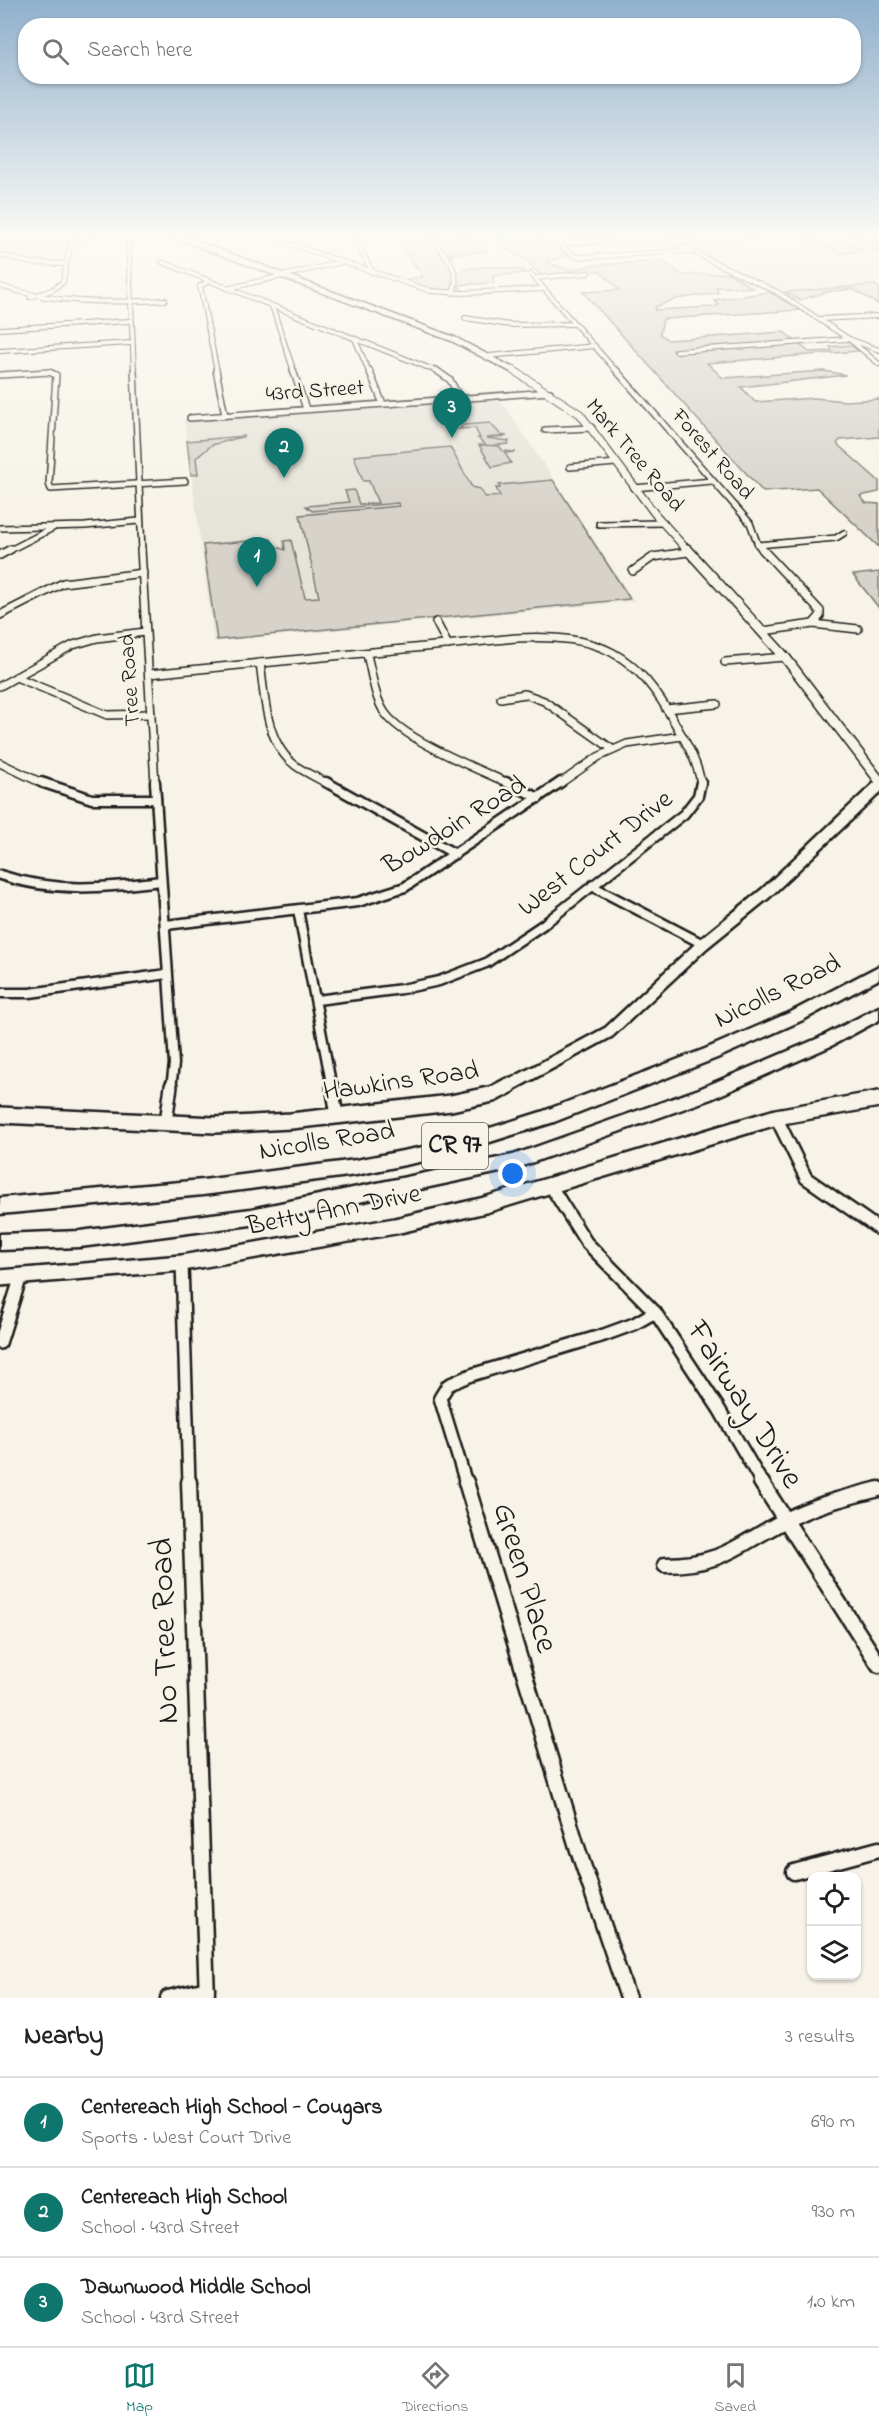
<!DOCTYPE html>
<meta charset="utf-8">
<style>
:root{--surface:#fff;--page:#f6f6f6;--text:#222;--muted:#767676;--line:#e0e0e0;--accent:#0f766e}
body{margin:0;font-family:"Indie Flower",sans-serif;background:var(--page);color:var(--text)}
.controls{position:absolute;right:18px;bottom:18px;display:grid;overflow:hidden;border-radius:12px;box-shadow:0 2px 4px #0004}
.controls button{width:54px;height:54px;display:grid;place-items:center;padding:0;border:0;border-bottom:2px solid var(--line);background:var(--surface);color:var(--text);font:30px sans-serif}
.you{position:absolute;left:513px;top:1174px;width:21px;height:21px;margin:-15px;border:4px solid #fff;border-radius:50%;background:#1a73e8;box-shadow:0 0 0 9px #1a73e833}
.badge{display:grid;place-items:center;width:39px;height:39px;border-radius:50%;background:var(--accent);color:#fff;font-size:20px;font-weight:700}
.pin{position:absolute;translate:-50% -50px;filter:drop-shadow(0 2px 3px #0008)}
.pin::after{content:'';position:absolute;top:32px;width:21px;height:18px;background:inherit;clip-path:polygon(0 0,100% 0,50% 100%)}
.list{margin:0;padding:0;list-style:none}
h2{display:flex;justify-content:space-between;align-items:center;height:78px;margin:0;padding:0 24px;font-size:26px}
h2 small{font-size:20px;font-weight:400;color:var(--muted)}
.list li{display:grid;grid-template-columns:39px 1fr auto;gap:18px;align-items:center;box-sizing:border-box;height:90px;padding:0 24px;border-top:2px solid var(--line)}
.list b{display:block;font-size:22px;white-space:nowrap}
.list p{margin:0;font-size:20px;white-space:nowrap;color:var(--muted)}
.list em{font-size:20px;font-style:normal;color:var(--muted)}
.icon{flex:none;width:33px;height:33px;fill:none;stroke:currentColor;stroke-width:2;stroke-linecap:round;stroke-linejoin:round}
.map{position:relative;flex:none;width:879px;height:1998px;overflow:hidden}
.search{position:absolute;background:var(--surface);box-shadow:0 2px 4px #0004;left:18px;right:18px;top:18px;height:66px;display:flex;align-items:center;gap:15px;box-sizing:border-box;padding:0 21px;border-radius:24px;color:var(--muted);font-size:22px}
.sheet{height:348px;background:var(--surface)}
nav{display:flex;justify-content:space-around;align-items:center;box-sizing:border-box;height:84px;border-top:2px solid var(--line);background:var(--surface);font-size:16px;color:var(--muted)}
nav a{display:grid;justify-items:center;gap:3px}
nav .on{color:var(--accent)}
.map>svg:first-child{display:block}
.built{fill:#e6e3d9}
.green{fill:#d7d3cb;stroke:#7a7874;stroke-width:1.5}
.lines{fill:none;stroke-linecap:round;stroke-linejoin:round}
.minor-far5-casing{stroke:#1c1c1c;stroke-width:6}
.minor-far4-casing{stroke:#1c1c1c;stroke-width:8}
.minor-far3-casing{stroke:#1c1c1c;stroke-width:10}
.minor-far2-casing{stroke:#1c1c1c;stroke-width:13}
.minor-far1-casing{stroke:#1c1c1c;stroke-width:16}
.minor-casing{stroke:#1c1c1c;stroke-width:19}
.tertiary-far4-casing{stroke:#1c1c1c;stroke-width:8}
.tertiary-far3-casing{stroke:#1c1c1c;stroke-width:9}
.tertiary-far2-casing{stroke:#1c1c1c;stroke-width:12}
.tertiary-far1-casing{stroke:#1c1c1c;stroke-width:16}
.tertiary-casing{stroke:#1c1c1c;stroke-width:20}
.trunk-casing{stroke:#1c1c1c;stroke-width:5}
.minor-far5{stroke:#f7f3e8;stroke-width:4}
.minor-far4{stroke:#f7f3e8;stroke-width:5}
.minor-far3{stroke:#f7f3e8;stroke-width:7}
.minor-far2{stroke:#f7f3e8;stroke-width:8}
.minor-far1{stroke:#f7f3e8;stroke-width:11}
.minor{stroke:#f7f3e8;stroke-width:14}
.tertiary-far4{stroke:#f7f3e8;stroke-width:5}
.tertiary-far3{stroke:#f7f3e8;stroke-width:7}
.tertiary-far2{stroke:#f7f3e8;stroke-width:9}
.tertiary-far1{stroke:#f7f3e8;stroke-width:11}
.tertiary{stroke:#f7f3e8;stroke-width:15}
.trunk{fill:#f7f3e8;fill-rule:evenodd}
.labels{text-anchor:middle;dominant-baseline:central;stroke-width:5;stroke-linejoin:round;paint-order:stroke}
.far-street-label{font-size:22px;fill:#1c1c1c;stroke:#f7f3e8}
.shield{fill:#f7f3e8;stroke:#5e5c59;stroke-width:1.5}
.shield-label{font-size:26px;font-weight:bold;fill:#1c1c1c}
.street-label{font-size:27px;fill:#1c1c1c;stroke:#f7f3e8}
.near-street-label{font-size:33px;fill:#1c1c1c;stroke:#f7f3e8}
</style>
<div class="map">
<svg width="879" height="1998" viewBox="0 0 879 1998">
<rect width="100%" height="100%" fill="#f7f3e8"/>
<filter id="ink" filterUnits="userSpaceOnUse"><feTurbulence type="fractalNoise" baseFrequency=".0167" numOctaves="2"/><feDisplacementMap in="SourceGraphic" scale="12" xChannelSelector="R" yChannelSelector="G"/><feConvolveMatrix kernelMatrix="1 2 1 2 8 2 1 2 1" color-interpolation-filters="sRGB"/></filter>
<g filter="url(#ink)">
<g class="built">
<path d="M0 234H97L71 241 66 264H44L0 255Z"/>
<path d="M863 241 879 252V285L777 291 687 249Z"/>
<path d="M499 397 634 601 214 642 184 420Z"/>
</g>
<g class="green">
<path d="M394 234H435L442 241 456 237 475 239 487 251 447 254 454 257 447 256 454 265 455 275C467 262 506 268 523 270L526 273 493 276 494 283 459 285 463 292 429 290 400 280 423 277Z"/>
<path d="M488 234H555L538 239 557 246 568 256 545 262 570 270 593 265 662 261 683 275 729 273 753 288 716 287 718 293 676 299 655 307V310L714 307 719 305 714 300 769 292 801 310 663 319 660 334 668 340 784 332 809 352 832 351 830 347 850 345 859 351 707 363 723 378 824 371 846 375 741 387 755 402 815 398 846 401 879 399V437L840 440 837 444 879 481V492L860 496 866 503 879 504V547L817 488 763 492 583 292 619 290 600 271 541 276 529 262 504 248 500 241Z"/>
<path d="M798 234H879V242L852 244 862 251 840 253Z"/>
<path d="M875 285 879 288V305L853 289 826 292 800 300 785 292Z"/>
<path d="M490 423 501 435 507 436 486 438 509 441 508 444 487 446 478 438H480L475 428 459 429 464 425Z"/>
<path d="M245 436 212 445 196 458 198 474 191 475 187 441Z"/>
<path d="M479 445 499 446 503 451 516 452 505 453 511 463 492 467Z"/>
<path d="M450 447 472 487 480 489 485 497 500 496 496 488H500L499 485 553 480 630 599 217 640 203 545 271 539 274 546 285 550 284 541 291 540 305 598 319 597 300 515 399 506 398 503 312 511 306 506 349 502 345 491 354 490 359 504 378 503 369 481H363L354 456Z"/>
<path d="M879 572V608L853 575Z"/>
</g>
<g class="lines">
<defs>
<g id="minor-far5">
<path d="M128 234 134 372"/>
<path d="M259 234 431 291 463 293 543 289"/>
<path d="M353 234 372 272"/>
<path d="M428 234C442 252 463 269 453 293"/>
<path d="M655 234 777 292 849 339 879 350"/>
<path d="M663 238 568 243 563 247 574 256 583 257 689 251"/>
<path d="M672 242 765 236"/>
<path d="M875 249H879"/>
<path d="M0 255 31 263 66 264"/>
<path d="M162 262 439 372"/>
<path d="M531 274 617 372"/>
<path d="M535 278 588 273"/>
<path d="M210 281 200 286 217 372"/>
<path d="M0 286C56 304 107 303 165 300"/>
<path d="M230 288 342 262"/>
<path d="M30 297 52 290 63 282 71 241 97 234"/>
<path d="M272 306 294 372"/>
<path d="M465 318 510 325 576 324"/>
<path d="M820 319 879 316"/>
<path d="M0 329 130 321"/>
<path d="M355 339 369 372"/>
<path d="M0 351 131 343"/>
<path d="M676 351 849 339 879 364"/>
<path d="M489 356 595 346"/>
</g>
<g id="minor-far4">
<path d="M134 370 142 551"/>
<path d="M216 370 225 415"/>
<path d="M293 370 306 409"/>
<path d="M369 370 383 404"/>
<path d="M436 370 450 380 460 398"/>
<path d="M616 370 750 523 758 545 763 551"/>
<path d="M0 375 49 372 56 375 49 484 51 489 185 481"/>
<path d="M190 418 550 392"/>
<path d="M545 430 592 428"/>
<path d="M570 467 616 463"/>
<path d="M634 488 712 481"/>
<path d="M599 524 664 523"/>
<path d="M0 528 85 526 139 521"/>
<path d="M758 545 836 538 844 533"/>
<path d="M8 551 53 528"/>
</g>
<g id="minor-far3">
<path d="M141 549 155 784"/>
<path d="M762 549 820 611V616L813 624 763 631"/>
<path d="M0 555 11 549"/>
<path d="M633 571 653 557 688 552"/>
<path d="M0 615 63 583 143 573"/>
<path d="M436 622 448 645"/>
<path d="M813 624 858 629"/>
<path d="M367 655C372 673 374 697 385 713 404 740 478 769 510 784"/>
<path d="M725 662 785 657"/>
<path d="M260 663C265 697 265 743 296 766 306 773 318 778 328 784"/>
<path d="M149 674 516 638C600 634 636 652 676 725 687 744 698 763 701 784"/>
<path d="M16 677 107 715 151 714"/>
<path d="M0 686 73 645 97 638 145 632"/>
<path d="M501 698 525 694 544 701 612 749"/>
<path d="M666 709 717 704"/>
<path d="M0 763 44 784"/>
<path d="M559 784 598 757 627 744 682 736"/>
</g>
<g id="minor-far2">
<path d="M41 782 92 799H156"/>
<path d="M155 782 174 1064 171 1088"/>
<path d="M326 782 455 854"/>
<path d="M506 782 539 798"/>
<path d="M0 875C54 893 106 888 161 881"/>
<path d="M592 886 703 944"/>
<path d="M298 910 332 1088"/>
<path d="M166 925 358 902 405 887 561 782"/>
<path d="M0 993H30L167 974"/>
<path d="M317 1000 402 989 439 981 486 963 544 924 684 814 698 796 701 782"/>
</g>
<g id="minor-far1">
<path d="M332 1086 337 1115"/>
<path d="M776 1117 806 1178 879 1229"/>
<path d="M166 1122 171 1086"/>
<path d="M550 1185 586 1242 655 1312 719 1409 762 1483"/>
<path d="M182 1263 189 1483"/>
<path d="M0 1343 21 1276"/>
<path d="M466 1483 440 1398 448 1385 471 1375 604 1335 634 1324 655 1312"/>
</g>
<g id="minor">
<path d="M189 1482 207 1998"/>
<path d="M466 1482 578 1850 628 1998"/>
<path d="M761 1482 879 1665"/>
<path d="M665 1565C729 1565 743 1539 796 1515 822 1503 851 1496 879 1489"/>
<path d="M794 1872 879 1849"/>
<path d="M168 1998 207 1989"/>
</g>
<path id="tertiary-far4" d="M171 234 453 339 516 372"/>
<path id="tertiary-far3" d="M513 370 580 414 655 514 688 551"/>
<path id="tertiary-far2" d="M687 549 785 657 879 780"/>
<path id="tertiary-far1" d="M505 1088 609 1032 703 944 766 893 879 786"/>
<g id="tertiary">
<path d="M0 1115 215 1125 291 1121 451 1103 493 1094 508 1086"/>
<path d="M0 1278 182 1263 395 1226 485 1205 776 1117 879 1099"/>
</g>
<g id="trunk">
<path d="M879 966V979L803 1020 717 1058 554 1122 439 1158 356 1175 203 1195 0 1214V1198L203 1180 356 1160 439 1144 541 1112 705 1049 791 1012Z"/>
<path d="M879 1007V1020L831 1046 711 1099 514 1169 251 1225 80 1247 0 1250V1234L80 1231 251 1209 513 1155 699 1089 819 1038Z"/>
</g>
</defs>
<use href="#minor-far5" class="minor-far5-casing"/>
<use href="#minor-far4" class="minor-far4-casing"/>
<use href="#minor-far3" class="minor-far3-casing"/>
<use href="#minor-far2" class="minor-far2-casing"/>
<use href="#minor-far1" class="minor-far1-casing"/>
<use href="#minor" class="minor-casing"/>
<use href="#tertiary-far4" class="tertiary-far4-casing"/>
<use href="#tertiary-far3" class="tertiary-far3-casing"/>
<use href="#tertiary-far2" class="tertiary-far2-casing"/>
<use href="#tertiary-far1" class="tertiary-far1-casing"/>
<use href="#tertiary" class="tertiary-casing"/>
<use href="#trunk" class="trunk-casing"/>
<use href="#minor-far5" class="minor-far5"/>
<use href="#minor-far4" class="minor-far4"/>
<use href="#minor-far3" class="minor-far3"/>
<use href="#minor-far2" class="minor-far2"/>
<use href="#minor-far1" class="minor-far1"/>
<use href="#minor" class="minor"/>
<use href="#tertiary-far4" class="tertiary-far4"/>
<use href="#tertiary-far3" class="tertiary-far3"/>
<use href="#tertiary-far2" class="tertiary-far2"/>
<use href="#tertiary-far1" class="tertiary-far1"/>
<use href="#tertiary" class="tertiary"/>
<use href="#trunk" class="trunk"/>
</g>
</g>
<linearGradient id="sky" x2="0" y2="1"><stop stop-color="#90b0cc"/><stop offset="0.46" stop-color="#fbfaf5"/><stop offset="1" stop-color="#fbfaf5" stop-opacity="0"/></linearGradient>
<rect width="879" height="513" fill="url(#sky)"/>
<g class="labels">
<g class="far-street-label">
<text transform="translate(315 392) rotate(-4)">43rd Street</text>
<text transform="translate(712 455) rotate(49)">Forest Road</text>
<text transform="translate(634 456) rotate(50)">Mark Tree Road</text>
<text transform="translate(131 680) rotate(-94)">Tree Road</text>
</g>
<rect class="shield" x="422" y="1123" width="66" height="46" rx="4.5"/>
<g class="shield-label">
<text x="455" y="1146">CR 97</text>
</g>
<g class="street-label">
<text transform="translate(455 826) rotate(-32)">Bowdoin Road</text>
<text transform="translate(596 854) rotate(-38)">West Court Drive</text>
<text transform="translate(778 992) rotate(-26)">Nicolls Road</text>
<text transform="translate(401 1082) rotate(-8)">Hawkins Road</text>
<text transform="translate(327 1142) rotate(-9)">Nicolls Road</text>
<text transform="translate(334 1211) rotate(-11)">Betty Ann Drive</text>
</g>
<g class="near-street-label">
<text transform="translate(744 1405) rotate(58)">Fairway Drive</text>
<text transform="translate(524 1578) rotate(73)">Green Place</text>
<text transform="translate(166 1631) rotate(-92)">No Tree Road</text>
</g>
</g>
</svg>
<div class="controls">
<button><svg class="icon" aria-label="locate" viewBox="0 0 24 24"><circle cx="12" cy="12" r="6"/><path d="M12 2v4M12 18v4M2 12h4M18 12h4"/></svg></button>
<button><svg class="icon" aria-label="layers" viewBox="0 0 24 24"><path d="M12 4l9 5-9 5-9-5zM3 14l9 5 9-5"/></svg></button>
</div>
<div class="you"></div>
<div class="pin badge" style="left:257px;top:587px">1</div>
<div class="pin badge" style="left:284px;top:478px">2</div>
<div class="pin badge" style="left:452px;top:438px">3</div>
<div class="search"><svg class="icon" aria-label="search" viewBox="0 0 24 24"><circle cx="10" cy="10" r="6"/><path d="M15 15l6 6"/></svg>Search here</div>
</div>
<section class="sheet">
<h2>Nearby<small>3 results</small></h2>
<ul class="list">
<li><span class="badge">1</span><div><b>Centereach High School - Cougars</b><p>Sports · West Court Drive</p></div><em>690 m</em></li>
<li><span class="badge">2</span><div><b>Centereach High School</b><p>School · 43rd Street</p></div><em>930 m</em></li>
<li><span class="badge">3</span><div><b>Dawnwood Middle School</b><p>School · 43rd Street</p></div><em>1.0 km</em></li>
</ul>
</section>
<nav>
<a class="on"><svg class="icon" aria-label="map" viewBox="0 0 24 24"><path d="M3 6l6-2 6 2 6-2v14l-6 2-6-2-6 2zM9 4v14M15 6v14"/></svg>Map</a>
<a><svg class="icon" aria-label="directions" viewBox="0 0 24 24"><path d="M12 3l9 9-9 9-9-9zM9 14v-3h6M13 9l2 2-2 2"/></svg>Directions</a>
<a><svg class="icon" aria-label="saved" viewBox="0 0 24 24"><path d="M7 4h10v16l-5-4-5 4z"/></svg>Saved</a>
</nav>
